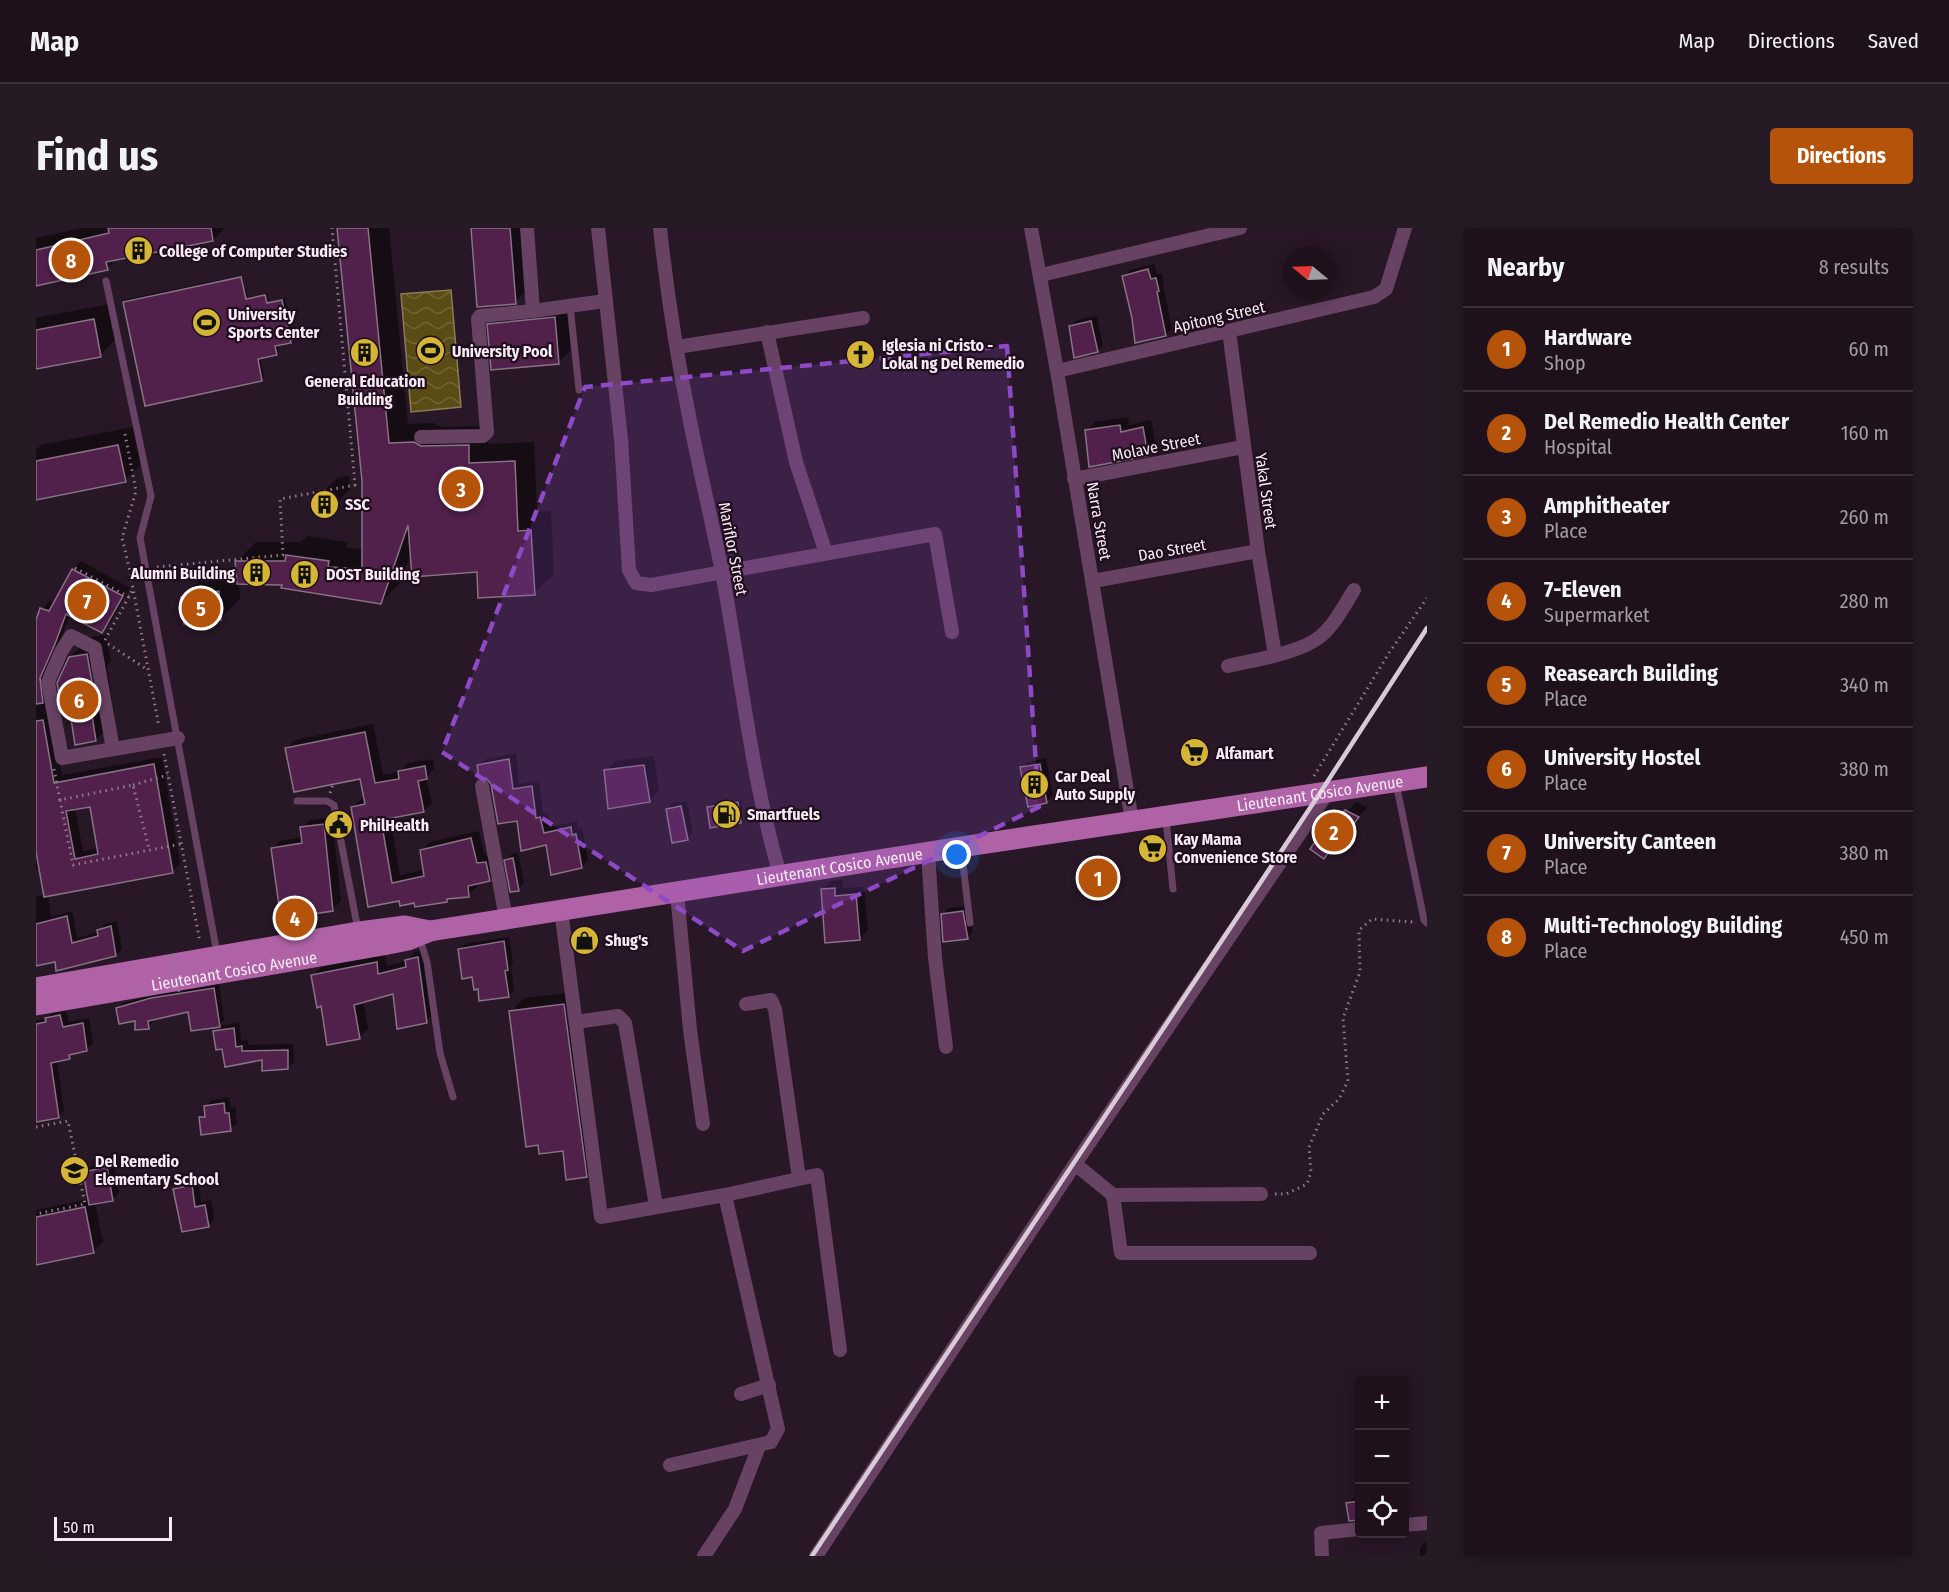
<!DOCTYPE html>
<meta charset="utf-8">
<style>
:root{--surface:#1e111c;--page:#261a25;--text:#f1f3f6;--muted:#a19da3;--line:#3c313b;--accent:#b45309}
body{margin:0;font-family:"Fira Sans Condensed",sans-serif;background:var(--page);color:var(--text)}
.controls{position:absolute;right:18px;bottom:18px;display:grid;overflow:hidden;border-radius:6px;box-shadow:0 3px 15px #0003}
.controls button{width:54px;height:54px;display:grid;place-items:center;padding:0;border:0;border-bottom:2px solid var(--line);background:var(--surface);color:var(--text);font:30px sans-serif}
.compass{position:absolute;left:1247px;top:18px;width:54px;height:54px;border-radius:50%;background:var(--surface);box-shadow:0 3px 15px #0003;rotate:289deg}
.scale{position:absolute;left:18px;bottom:15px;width:118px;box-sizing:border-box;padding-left:6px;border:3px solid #f8ebf6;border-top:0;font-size:16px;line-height:21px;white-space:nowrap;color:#f8ebf6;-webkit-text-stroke:4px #1f0e1c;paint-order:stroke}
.you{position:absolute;left:921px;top:627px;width:21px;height:21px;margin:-15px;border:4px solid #fff;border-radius:50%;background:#1a73e8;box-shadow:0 0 0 9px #1a73e833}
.badge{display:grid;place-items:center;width:39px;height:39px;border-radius:50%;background:var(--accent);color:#fff;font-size:20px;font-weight:700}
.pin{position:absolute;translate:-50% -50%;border:3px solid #fff;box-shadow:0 2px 6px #0006}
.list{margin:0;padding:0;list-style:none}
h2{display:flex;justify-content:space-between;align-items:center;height:78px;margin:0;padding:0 24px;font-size:26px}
h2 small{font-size:20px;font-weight:400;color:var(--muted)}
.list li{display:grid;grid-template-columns:39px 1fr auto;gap:18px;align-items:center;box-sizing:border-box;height:84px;padding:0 24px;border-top:2px solid var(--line)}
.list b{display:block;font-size:22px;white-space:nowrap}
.list p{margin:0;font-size:20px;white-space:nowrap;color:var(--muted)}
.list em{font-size:20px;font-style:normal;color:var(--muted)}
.icon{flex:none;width:33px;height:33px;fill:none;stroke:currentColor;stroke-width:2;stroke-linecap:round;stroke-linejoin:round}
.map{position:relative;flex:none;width:1391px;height:1328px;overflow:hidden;border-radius:6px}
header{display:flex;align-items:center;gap:36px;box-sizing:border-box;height:84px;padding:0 30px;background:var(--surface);border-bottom:2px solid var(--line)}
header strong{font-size:28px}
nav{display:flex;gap:33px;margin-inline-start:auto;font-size:21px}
.intro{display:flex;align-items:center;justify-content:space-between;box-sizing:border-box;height:144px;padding:0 36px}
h1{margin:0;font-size:42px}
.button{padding:15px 27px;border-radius:6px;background:var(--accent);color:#fff;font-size:21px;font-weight:700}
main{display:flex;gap:36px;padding:0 36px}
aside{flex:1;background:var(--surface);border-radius:6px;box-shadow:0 3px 15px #0003}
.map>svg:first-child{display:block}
.water{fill:url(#water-waves);stroke:#897c58;stroke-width:1.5}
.shadow{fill:#0007;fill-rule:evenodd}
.building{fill:#51214b;stroke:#887285;stroke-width:1.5;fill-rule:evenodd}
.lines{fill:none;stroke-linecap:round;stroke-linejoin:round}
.path{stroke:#8d7e8b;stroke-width:3;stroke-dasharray:1.5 4.5;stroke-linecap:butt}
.service{stroke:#674262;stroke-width:7}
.minor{stroke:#674262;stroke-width:14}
.primary{stroke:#af63a6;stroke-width:21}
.rail{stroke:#d8cad6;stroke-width:4.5}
.path-bridge{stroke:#8d7e8b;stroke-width:3;stroke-dasharray:1.5 4.5;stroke-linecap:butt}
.marked{fill:#8e49c7;fill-opacity:0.2;stroke:#8e49c7;stroke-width:4.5;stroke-dasharray:12 8;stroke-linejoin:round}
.labels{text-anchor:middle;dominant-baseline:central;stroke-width:4.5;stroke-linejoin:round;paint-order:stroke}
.poi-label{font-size:16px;font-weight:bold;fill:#f8ebf6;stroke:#1f0e1c;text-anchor:start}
.street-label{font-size:16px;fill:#f8ebf6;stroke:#1f0e1c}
</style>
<header>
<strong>Map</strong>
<nav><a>Map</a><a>Directions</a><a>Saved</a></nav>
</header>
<div class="intro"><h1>Find us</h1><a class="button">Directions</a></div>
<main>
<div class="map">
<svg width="1391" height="1328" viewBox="0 0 1391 1328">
<defs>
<pattern id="water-waves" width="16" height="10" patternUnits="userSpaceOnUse" patternTransform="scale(1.5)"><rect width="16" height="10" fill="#5a4c15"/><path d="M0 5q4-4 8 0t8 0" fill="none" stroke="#726638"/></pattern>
</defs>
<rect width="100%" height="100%" fill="#281726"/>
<path class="water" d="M415 62 425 179 375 184 365 66Z"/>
<g class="shadow">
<path d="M46 0H189L177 12 82 30 71 41 0 57V10Z"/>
<path d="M303 0H353L372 196 398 195 405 199 452 198V216L498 214 501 284 515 283 518 346 498 365 442 342 376 322 365 354 345 374 247 355 203 354 204 371 184 390 147 369 166 350 201 344 200 334 220 314H265L271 308 311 314V320L328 321 327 253Z"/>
<path d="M437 0H488L492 61 479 74Z"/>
<path d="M1118 36 1121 46 1126 45 1128 56 1127 57 1136 101 1130 107 1088 48 1094 42Z"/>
<path d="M187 51 190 64 210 61 212 69 231 65 233 74 249 70 257 111 254 113 241 116 243 123 240 126 224 129 228 149 225 151 89 74 92 71Z"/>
<path d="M73 76 79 112 64 127 0 139V90Z"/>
<path d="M532 77 535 122 522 135 453 97 466 84Z"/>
<path d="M1061 88 1067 117 1061 123 1035 98 1041 92Z"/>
<path d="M1092 189 1093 197 1115 192 1120 218 1111 226 1051 203 1059 194Z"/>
<path d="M102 198 108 233 89 253 0 270V222L5 217Z"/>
<path d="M313 248 314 261 295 281 281 270 301 250Z"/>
<path d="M45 333 94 360 74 395 66 403 34 386 11 446 12 468 26 547 126 529 144 636 136 644 12 666 15 689 36 683 41 710 63 704V702L69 696 81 693 86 721 80 727 20 732 0 737V669L9 667 4 639 0 641V397L6 381 14 373 19 375 37 342ZM55 577 63 620 47 623 39 580Z"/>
<path d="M70 407 75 433 71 438 79 492 60 512 33 469 34 429 54 409Z"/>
<path d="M337 496 347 547 364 544 372 535 397 531 398 541 390 549 396 575 388 583 354 589 364 647 389 642 386 623 394 614 443 603 449 628 458 626 462 644 453 652 440 655 441 659 432 667 413 670 410 672 380 673 365 676 317 579 325 571 329 570 326 549 251 520 259 512Z"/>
<path d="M480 525 483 556 503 552 507 585 511 584 515 599 541 593 542 601 546 600 552 632 546 639 511 615 482 591 443 538 450 531Z"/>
<path d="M618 528 623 563 613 572 570 543 579 533Z"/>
<path d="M1010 530 1017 567 1010 574 986 540 992 534Z"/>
<path d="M705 572 707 591 705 593 673 580 675 577Z"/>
<path d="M651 573 657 604 651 611 631 582 637 575Z"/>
<path d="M1320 574 1331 579 1297 620 1288 629 1276 621 1289 602 1299 592 1301 594Z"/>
<path d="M296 589 305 673 297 681 279 685 270 694 236 621 244 613 267 609 266 600 274 592Z"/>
<path d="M482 625 488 655 482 661 470 632 476 626Z"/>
<path d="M807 652V660L828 659 832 702 824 710 787 661 795 653Z"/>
<path d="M933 678V681L911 684V687L934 684 937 704 931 710 907 686 913 680Z"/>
<path d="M473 709 477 735 475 738 478 762 473 768 443 759 423 722 429 716Z"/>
<path d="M390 721 399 785 390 793 358 765 327 773 332 801 323 809 286 777 277 747 286 739 349 726 351 738 371 733 379 724Z"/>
<path d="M183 756 188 792 183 797 153 783 117 790V794L112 799 82 780 87 775 121 766Z"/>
<path d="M541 764 563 935 550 948 528 921 475 783 488 770Z"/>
<path d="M30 782 33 794 53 790 57 815 51 821 39 824 33 830 21 833 28 883 22 889 0 892V793L11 790 17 785Z"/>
<path d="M203 794 205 813 212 812V817L257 816 258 834 252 840 188 819 179 804 185 798Z"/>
<path d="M193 869 195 880 199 879 201 895 194 901 165 890 170 885 169 879 176 872Z"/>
<path d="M77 934 83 965 76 972 59 975 67 1014 57 1024 0 1035V982L53 971 48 944 55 938Z"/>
<path d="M162 952 165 974 175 972 178 991 172 997 139 962 145 955Z"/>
<path d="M1318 1269H1324V1291L1314 1292 1311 1276Z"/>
<path d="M1390 1313 1391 1328H1384V1319Z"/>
</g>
<g class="building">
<path d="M72 0H175L177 13 70 34 72 42 0 58V22L73 5Z"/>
<path d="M301 0H332L353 215 378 214 385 218 433 217V235L479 233 482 303 495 302 499 367 442 370 441 344 376 349 372 297 345 376 245 360 246 357 201 356 199 333H249L250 327 293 333 292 339 326 341V253Z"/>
<path d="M435 0H474L480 76 441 79Z"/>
<path d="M1112 41 1115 51 1120 50 1123 63 1121 64 1130 108 1099 115 1096 90 1086 48Z"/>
<path d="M205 49 210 71 229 67 231 75 246 72 255 115 239 118 241 127 222 131 226 153 109 178 87 74Z"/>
<path d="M519 89 523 136 455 142 451 96Z"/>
<path d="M58 91 65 129 0 141V102Z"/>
<path d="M1055 93 1062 124 1038 130 1033 98Z"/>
<path d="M1084 197 1085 204 1107 199 1112 228 1053 239 1049 202Z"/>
<path d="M82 217 90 254 0 272V233Z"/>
<path d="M294 267 296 282 281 285 279 270Z"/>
<path d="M36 341 87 368 66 405 30 386 19 416 4 450 7 475 0 476V392L4 380 13 383Z"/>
<path d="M183 363 185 392 148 396 145 369Z"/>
<path d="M51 426 56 454 51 455 60 513 39 517 32 471 24 472 21 455 33 429Z"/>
<path d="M7 492 18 555 118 536 137 645 8 669 0 624V493ZM54 579 62 626 39 631 30 583Z"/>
<path d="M329 504 339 555 363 551 362 543 389 538 391 551 382 553 388 584 345 592 356 655 388 648 384 622 435 610 441 635 450 634 454 653 432 658 433 669 411 671V674L379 679 378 675 364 678 363 673 332 679 315 579 329 576 324 551 258 564 249 520Z"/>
<path d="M473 531 477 561 496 558 500 590 504 589 508 605 535 599 536 607 540 606 546 640 515 647 510 617 485 623 481 593 462 596 455 556 450 550H443L441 537Z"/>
<path d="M1004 536 1011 575 992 579 984 539Z"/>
<path d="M608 537 614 574 572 581 568 542Z"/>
<path d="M702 574 705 595 674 600 671 579Z"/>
<path d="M645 578 652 612 636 615 630 581Z"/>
<path d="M1309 582 1323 589 1306 611 1303 609 1288 631 1274 621 1288 601 1291 603Z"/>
<path d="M288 596 297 683 270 687 271 695 246 699 235 620 266 615 264 599Z"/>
<path d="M477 630 483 663 474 664 468 632Z"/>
<path d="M799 660V668L820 666 824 712 789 715 785 661Z"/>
<path d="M927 683 932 711 907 714 905 686Z"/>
<path d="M31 688 36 715 62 708 61 702 75 698 80 728 20 743 19 734 0 738V696Z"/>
<path d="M468 713 472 742 469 743 473 769 443 773 442 761 438 762 436 749 426 751 422 721Z"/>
<path d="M382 729 391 795 361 801 357 766 318 777 324 811 291 817 285 778 281 780 275 747 341 734 342 746 370 739 369 732Z"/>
<path d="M178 760 184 799 155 803 152 784 112 793 113 801 99 802V793L83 796 80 780 115 770Z"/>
<path d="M528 776 551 949 530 952 527 923 503 926 502 917 490 919 473 783Z"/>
<path d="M24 787 27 799 47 795 51 823 33 827 34 831 15 835 23 890 0 894V796L10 794 9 790Z"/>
<path d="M198 800 200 819 206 818V823L252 822V841L226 843V832L189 839 186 821 180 822 177 803Z"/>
<path d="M188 875 189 885H193L195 903 165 907 163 889H169L168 878Z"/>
<path d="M71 939 77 973 53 977 47 944Z"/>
<path d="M156 957 159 979 169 977 173 999 146 1004 137 961Z"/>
<path d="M49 979 58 1025 0 1037V989Z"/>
<path d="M1323 1273V1292L1313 1293 1310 1275Z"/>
</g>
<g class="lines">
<g class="path">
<path d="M89 206 100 263 86 310 93 339 123 499"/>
<path d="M121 339 247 327 244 271 319 257 296 0"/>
<path d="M39 340 93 369"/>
<path d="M69 412 96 363"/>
<path d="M72 416 112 442"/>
<path d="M128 526 164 714"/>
<path d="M18 541 24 572 97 557 113 621"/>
<path d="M1278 548 1353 425 1391 370"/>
<path d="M97 557 132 547"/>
<path d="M294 565 297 556"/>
<path d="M24 572 37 637 145 616"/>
<path d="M0 899 32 893 49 976 0 986"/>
<path d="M1239 966H1250L1271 956 1275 944 1273 919 1287 886 1303 871 1312 853 1307 790 1324 744 1323 702 1336 691 1377 694"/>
</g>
<g class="service">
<path d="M70 53 115 268 104 310 181 725"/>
<path d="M534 78 543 162"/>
<path d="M1360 555 1388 692 1391 695"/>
<path d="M261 573H291L298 577 322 702"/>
<path d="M1130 592 1137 661"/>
<path d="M925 620 934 695"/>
<path d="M384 711 391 734 404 825 417 869"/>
</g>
<g class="minor">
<path d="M491 0 497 83"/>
<path d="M562 0 585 211 593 342 600 355 615 357 899 306 916 404"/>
<path d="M624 0C631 65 641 129 654 193 664 244 676 294 686 344 705 445 715 548 744 647"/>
<path d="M995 0 1021 143 1096 593"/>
<path d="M1005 47 1204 0"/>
<path d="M1193 103 1222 323 1239 427"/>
<path d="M731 104 760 234 790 325"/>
<path d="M641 119 827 90"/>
<path d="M1021 143 1338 69 1350 61 1369 0"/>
<path d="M385 209 447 208 451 204 442 91 444 88 497 83 569 73"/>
<path d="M1038 251 1207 219"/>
<path d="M1057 353 1222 323"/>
<path d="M1192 438C1218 432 1265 425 1285 408 1299 396 1308 378 1318 362"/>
<path d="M77 521 59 420 35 408 25 424 12 454 26 530 142 510"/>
<path d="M446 558 470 691"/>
<path d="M892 625 899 730 910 819"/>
<path d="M641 665 654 802 667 896"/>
<path d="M525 682 565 989 689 967 781 947 804 1122"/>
<path d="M710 776 735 772 739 781 763 950"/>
<path d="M540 794 582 788 589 795 620 978"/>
<path d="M1039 936 1077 967 1225 966"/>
<path d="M1077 967 1085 1025H1274"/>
<path d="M705 1166 733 1157"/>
<path d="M634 1237 735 1214 742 1201 689 967"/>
<path d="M1368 1297 1391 1295"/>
<path d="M668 1328 699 1281 723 1218"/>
<path d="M780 1328 1039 936 1292 564"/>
<path d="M1286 1328 1285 1305 1324 1301"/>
</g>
<g class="primary">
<path d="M0 760 316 705 369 698 394 703"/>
<path id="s1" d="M0 777 347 717 372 712 394 703 925 619 1391 549"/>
</g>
<path class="rail" d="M776 1328 1284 565 1391 400"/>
<path class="path-bridge" d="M135 727 143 764"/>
</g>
<path class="marked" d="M971 118 1003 579 707 723 406 524 549 159Z"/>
<defs>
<symbol id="building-disc" viewBox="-11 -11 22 22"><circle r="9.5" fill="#d5b535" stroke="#1f0e1c"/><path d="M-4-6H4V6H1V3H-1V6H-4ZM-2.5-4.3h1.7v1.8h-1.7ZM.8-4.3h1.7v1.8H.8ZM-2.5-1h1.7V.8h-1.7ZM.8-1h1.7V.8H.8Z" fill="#111"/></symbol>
<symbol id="stadium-disc" viewBox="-11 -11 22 22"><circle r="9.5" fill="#d5b535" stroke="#1f0e1c"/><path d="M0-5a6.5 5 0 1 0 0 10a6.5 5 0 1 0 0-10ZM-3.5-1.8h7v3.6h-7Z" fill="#111"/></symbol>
<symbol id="church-disc" viewBox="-11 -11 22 22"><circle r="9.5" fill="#d5b535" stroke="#1f0e1c"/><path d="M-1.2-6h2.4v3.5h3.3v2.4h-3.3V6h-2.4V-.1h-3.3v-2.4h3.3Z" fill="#111"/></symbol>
<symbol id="supermarket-disc" viewBox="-11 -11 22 22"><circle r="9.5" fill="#d5b535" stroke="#1f0e1c"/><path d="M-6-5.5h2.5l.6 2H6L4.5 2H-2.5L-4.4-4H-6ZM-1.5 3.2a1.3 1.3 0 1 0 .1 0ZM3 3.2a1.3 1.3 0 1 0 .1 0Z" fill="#111"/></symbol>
<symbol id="fuel-disc" viewBox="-11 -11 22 22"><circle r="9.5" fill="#d5b535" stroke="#1f0e1c"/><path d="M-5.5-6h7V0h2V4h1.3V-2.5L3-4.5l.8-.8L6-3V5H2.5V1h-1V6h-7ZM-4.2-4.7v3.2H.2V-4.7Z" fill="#111"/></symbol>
<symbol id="civic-disc" viewBox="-11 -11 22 22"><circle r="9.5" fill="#d5b535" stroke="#1f0e1c"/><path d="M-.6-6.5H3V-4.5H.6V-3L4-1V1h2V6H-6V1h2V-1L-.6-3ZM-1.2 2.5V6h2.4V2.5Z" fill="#111"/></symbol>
<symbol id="shop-disc" viewBox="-11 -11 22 22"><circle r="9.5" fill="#d5b535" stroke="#1f0e1c"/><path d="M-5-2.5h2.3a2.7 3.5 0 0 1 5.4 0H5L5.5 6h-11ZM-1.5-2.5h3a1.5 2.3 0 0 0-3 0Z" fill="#111"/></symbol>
<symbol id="school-disc" viewBox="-11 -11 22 22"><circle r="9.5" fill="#d5b535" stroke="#1f0e1c"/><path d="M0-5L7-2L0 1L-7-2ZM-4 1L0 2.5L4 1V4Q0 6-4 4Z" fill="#111"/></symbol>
</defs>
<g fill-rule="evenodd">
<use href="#building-disc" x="86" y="6" width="33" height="33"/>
<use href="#stadium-disc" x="154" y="78" width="33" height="33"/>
<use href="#stadium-disc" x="378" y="106" width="33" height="33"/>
<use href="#building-disc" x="312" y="108" width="33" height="33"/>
<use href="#church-disc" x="808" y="110" width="33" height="33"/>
<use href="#building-disc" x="272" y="260" width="33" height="33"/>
<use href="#building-disc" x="204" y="328" width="33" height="33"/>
<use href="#building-disc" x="252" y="330" width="33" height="33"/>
<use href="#supermarket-disc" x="1142" y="508" width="33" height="33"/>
<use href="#building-disc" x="982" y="540" width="33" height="33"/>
<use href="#fuel-disc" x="674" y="570" width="33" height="33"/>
<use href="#civic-disc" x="286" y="580" width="33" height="33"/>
<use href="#supermarket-disc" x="1100" y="604" width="33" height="33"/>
<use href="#shop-disc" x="532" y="696" width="33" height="33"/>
<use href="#school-disc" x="22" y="926" width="33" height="33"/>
</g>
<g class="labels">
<g class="poi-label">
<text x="123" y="23">College of Computer Studies</text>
<text x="192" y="86">University<tspan x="192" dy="18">Sports Center</tspan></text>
<text x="846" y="117">Iglesia ni Cristo -<tspan x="846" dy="18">Lokal ng Del Remedio</tspan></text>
<text x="416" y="123">University Pool</text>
<text x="329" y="153" text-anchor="middle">General Education<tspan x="329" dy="18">Building</tspan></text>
<text x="309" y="276">SSC</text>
<text x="199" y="345" text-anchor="end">Alumni Building</text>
<text x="290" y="346">DOST Building</text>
<text x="1180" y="525">Alfamart</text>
<text x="1019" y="548">Car Deal<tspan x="1019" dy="18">Auto Supply</tspan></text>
<text x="711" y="586">Smartfuels</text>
<text x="324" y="597">PhilHealth</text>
<text x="1138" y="611">Kay Mama<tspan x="1138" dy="18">Convenience Store</tspan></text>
<text x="569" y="712">Shug's</text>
<text x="59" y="933">Del Remedio<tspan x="59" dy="18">Elementary School</tspan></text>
</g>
<g class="street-label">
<text transform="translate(1183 89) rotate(-13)">Apitong Street</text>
<text transform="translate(1120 219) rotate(-11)">Molave Street</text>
<text transform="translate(1230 263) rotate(82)">Yakal Street</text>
<text transform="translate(1063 293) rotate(80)">Narra Street</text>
<text transform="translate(697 321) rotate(79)">Mariflor Street</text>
<text transform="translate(1136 322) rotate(-10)">Dao Street</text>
<text stroke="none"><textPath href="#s1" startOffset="1302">Lieutenant Cosico Avenue</textPath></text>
<text stroke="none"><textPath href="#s1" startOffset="816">Lieutenant Cosico Avenue</textPath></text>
<text stroke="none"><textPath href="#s1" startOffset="201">Lieutenant Cosico Avenue</textPath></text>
</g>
</g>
</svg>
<div class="controls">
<button>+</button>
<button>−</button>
<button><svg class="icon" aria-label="locate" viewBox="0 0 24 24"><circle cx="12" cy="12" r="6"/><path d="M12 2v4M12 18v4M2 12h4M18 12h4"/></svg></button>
</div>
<svg class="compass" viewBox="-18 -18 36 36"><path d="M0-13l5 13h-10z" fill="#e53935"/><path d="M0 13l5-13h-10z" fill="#a19da3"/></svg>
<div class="scale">50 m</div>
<div class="you"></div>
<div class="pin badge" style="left:1062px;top:650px">1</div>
<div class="pin badge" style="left:1298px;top:604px">2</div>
<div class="pin badge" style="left:425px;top:261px">3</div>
<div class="pin badge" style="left:259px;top:690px">4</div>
<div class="pin badge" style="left:165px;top:380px">5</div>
<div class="pin badge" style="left:43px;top:472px">6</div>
<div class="pin badge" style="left:51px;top:373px">7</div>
<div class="pin badge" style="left:35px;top:32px">8</div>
</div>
<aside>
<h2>Nearby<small>8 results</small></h2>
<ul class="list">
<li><span class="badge">1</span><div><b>Hardware</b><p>Shop</p></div><em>60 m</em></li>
<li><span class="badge">2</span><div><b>Del Remedio Health Center</b><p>Hospital</p></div><em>160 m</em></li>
<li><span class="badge">3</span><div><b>Amphitheater</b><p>Place</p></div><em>260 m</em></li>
<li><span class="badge">4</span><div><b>7-Eleven</b><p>Supermarket</p></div><em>280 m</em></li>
<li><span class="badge">5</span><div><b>Reasearch Building</b><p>Place</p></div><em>340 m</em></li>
<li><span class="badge">6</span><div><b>University Hostel</b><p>Place</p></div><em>380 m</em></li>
<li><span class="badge">7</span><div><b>University Canteen</b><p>Place</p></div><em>380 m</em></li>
<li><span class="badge">8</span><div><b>Multi-Technology Building</b><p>Place</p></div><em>450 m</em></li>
</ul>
</aside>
</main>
